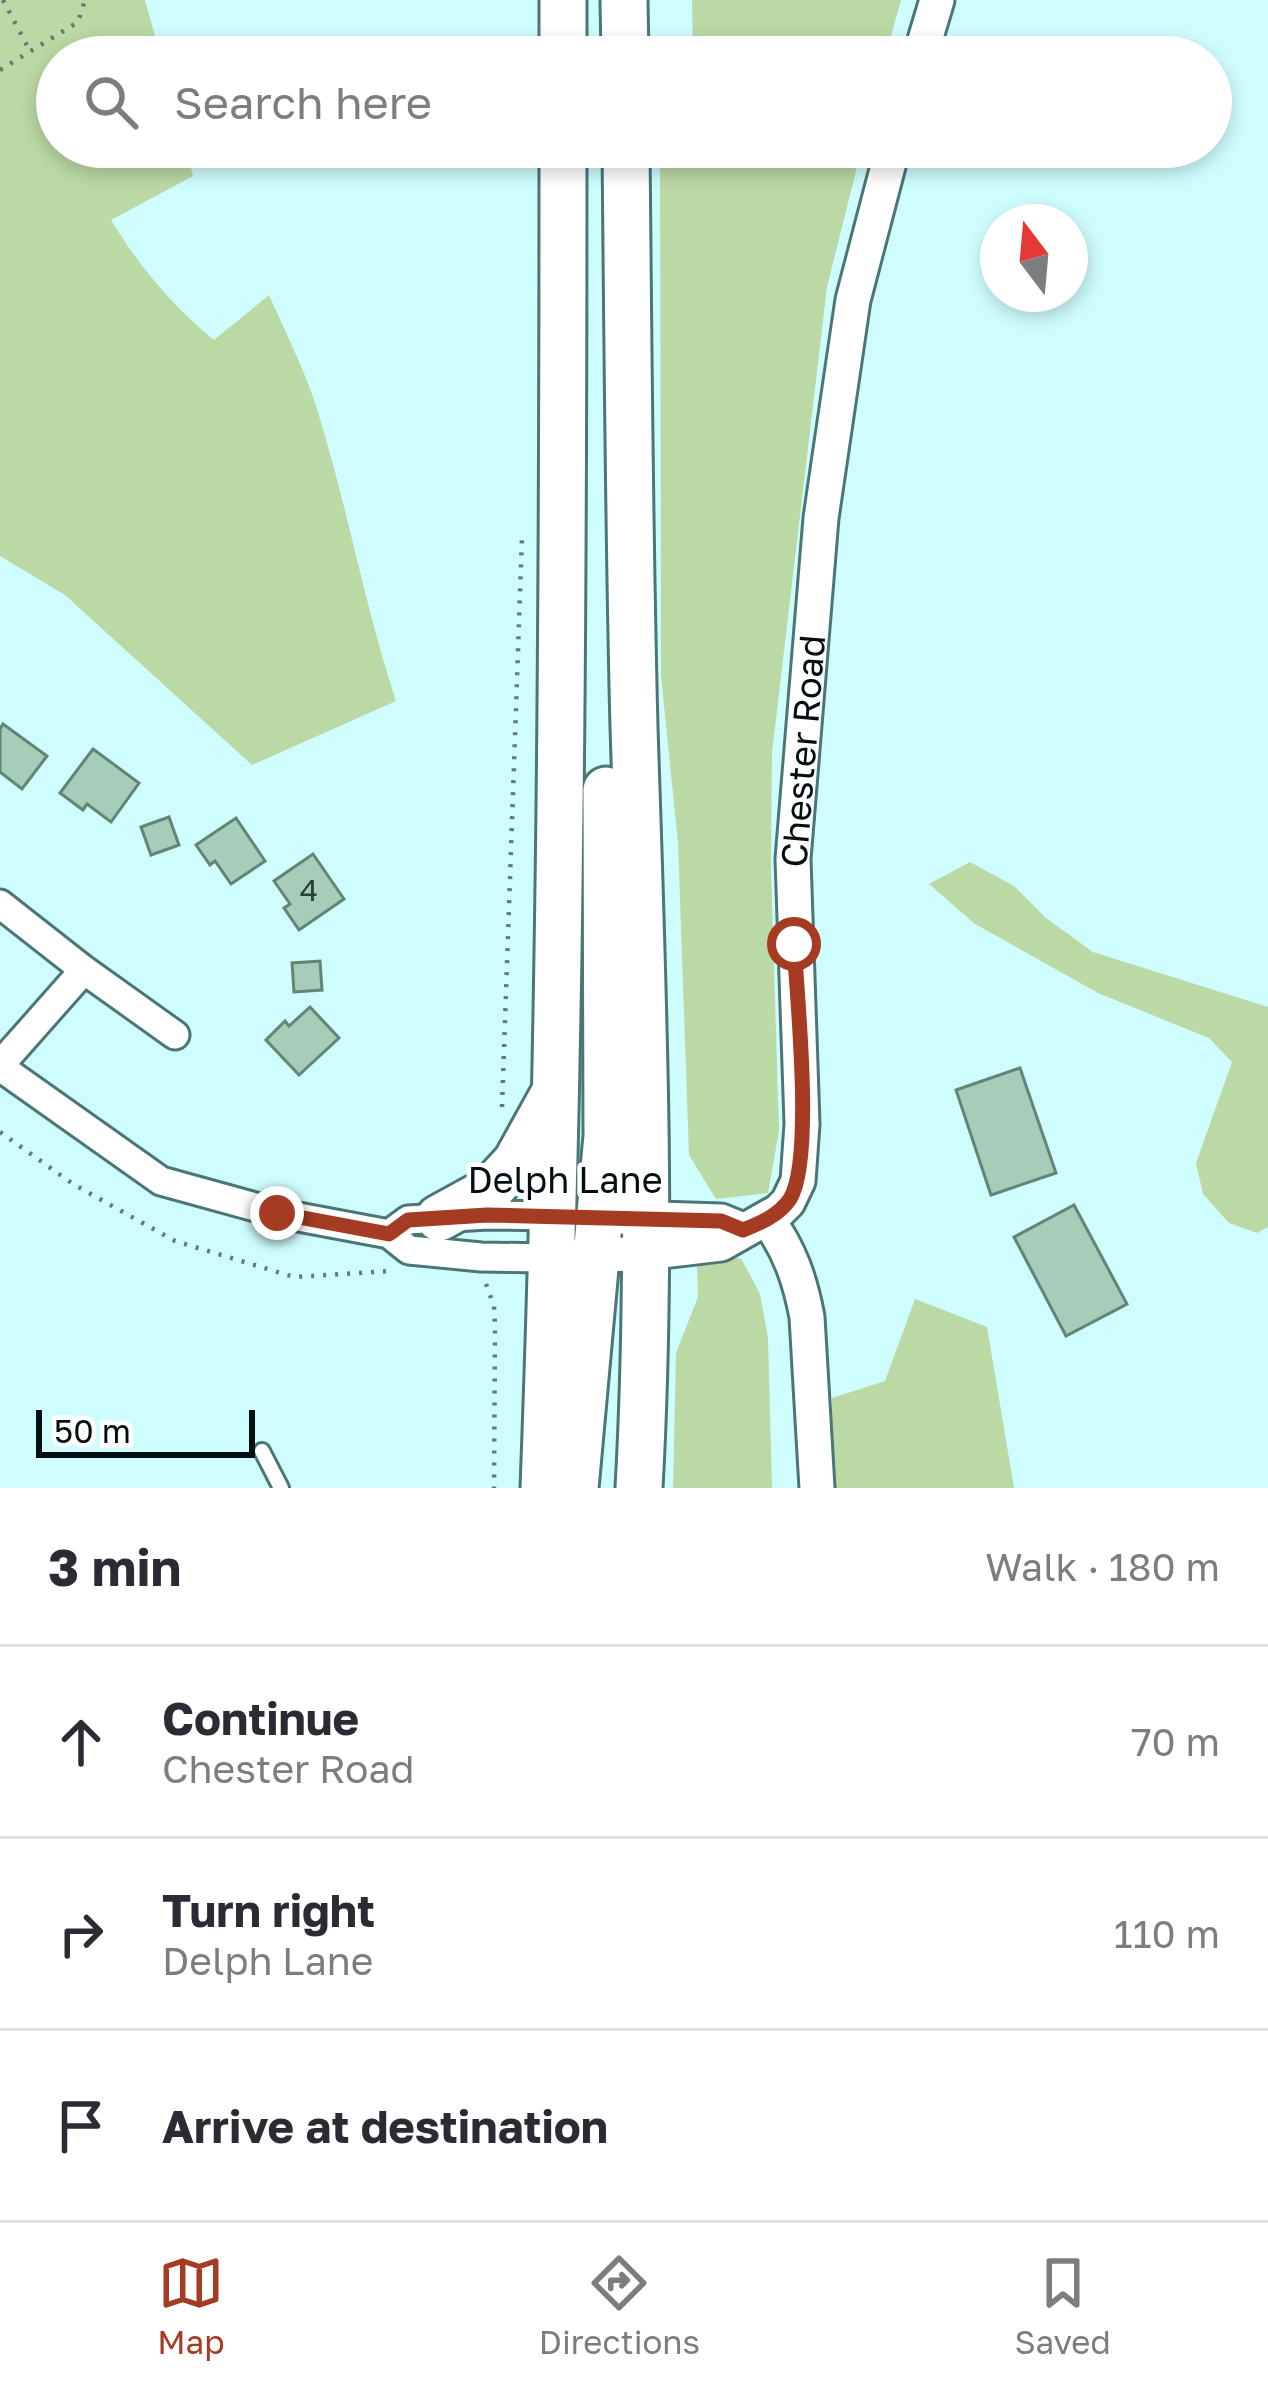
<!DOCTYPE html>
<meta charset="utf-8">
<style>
:root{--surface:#fff;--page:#f2f2f3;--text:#2b2b33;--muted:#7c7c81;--line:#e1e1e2;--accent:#a43b22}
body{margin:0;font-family:"Golos Text",sans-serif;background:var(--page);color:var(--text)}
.compass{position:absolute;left:980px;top:204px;width:108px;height:108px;border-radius:50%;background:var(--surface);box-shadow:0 6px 18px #0003;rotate:344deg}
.scale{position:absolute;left:36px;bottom:30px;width:219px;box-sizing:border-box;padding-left:12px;border:6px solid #010f10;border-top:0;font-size:33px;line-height:42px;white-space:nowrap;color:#010f10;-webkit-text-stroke:9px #fff;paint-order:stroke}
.stop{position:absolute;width:36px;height:36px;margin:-27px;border:9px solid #a43b22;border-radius:50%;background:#fff}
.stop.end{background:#a43b22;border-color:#fff;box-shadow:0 3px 12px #0008}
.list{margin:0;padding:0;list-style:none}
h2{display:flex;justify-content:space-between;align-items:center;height:156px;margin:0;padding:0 48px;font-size:51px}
h2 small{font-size:39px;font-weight:400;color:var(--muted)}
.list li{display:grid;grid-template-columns:78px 1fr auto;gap:36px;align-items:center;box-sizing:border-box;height:192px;padding:0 48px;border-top:3px solid var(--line)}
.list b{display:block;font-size:45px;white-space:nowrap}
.list p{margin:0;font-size:39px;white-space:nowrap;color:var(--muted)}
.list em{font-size:39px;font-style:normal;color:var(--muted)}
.icon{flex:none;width:66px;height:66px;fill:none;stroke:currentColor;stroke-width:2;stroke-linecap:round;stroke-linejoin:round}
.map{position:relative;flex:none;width:1268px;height:1488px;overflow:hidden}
.search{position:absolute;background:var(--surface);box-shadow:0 6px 18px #0003;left:36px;right:36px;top:36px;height:132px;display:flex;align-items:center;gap:30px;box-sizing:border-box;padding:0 42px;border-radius:66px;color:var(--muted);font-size:45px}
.sheet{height:732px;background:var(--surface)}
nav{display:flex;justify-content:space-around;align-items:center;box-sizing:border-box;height:168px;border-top:3px solid var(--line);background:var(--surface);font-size:33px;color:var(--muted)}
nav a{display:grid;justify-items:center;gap:6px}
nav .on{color:var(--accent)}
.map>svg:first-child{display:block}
.green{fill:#bbd9a4}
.building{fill:#a6ccba;stroke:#628574;stroke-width:3}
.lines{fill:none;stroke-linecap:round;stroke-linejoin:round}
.service-casing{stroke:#4b7676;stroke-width:20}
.minor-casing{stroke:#4b7676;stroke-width:33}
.tertiary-casing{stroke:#4b7676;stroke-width:39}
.trunk-casing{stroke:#4b7676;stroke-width:51}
.path{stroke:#5e7b7c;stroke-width:4.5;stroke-dasharray:3 9;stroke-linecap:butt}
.service{stroke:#fff;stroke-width:14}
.minor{stroke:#fff;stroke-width:27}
.tertiary{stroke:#fff;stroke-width:33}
.trunk{stroke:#fff;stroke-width:45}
.route{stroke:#a43b22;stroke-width:15}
.labels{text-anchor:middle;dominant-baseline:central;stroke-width:9;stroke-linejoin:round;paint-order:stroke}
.number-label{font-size:30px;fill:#2a3e3a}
.street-label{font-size:36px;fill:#010f10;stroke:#fff}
</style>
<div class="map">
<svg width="1268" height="1488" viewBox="0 0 1268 1488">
<rect width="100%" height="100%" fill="#cffdfe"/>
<g class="green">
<path d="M0 0H145L161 57H57V147H185L193 176 111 220C139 266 172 306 214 340L269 295C285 332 304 368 316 406 347 504 364 604 396 701L252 765 65 595 0 556Z"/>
<path d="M692 0H901L885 57H693Z"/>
<path d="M660 147H862L827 287 772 753 771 868 779 1131 768 1193 716 1199 689 1155 678 843 661 676Z"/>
<path d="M970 862 1014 886 1046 918 1093 952 1268 1007V1227L1257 1233 1229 1223 1203 1194 1196 1163 1232 1062 1209 1038 1098 993 975 924 929 884Z"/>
<path d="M741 1258 760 1294 768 1338 772 1488H673L676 1353 698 1297 697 1261Z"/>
<path d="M915 1299 987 1327 1014 1488H832V1398L885 1381Z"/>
</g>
<g class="building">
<path d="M3 724 47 756 22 789 0 772V729Z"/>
<path d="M93 749 139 783 111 822 87 804 83 810 60 793Z"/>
<path d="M169 817 179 845 151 855 141 827Z"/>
<path d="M236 818 265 861 231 884 215 861 210 865 196 845Z"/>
<path d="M313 854 344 899 299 930 284 908 290 904 274 881Z"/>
<path d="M320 961 322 990 294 992 292 963Z"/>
<path d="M310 1007 339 1038 299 1075 266 1040 285 1021 289 1026Z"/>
<path d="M1020 1068 1056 1173 991 1195 956 1090Z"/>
<path d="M1074 1205 1127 1304 1066 1336 1014 1237Z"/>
</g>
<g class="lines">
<defs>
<path id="service" d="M262 1451 281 1488"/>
<g id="minor">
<path d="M0 904 84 970 175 1035"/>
<path d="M0 1065 84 970"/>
<path d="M0 1067 161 1181 277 1213 389 1234 409 1250 481 1257 553 1258"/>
<path d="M389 1234 408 1220 487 1215 553 1216"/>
</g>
<g id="tertiary">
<path d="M920 57 937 0"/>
<path d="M627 1218 721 1221 743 1230"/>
<path d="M767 1219C790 1250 800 1280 807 1317L817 1488"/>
<path id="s1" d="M574 1257 645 1253 721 1244 779 1211 788 1202 798 1181 802 1124 793 859 821 518 853 300 893 147"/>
</g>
<g id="trunk">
<path d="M624 0 625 57"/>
<path d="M563 57V0"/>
<path d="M626 147C628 340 629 534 634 727 642 981 653 1234 639 1488"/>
<path d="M439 1218 490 1190 516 1162 552 1097"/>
<path d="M544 1488C561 1041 563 594 563 147"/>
<path d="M575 1488 607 1136 606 790"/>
</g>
</defs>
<use href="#service" class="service-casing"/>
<use href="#minor" class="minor-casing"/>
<use href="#tertiary" class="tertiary-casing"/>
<use href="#trunk" class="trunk-casing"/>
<g class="path">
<path d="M3 0 31 53"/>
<path d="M0 70 78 22 85 0"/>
<path d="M502 1107 522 537"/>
<path d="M0 1132 73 1184 175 1241 294 1277 391 1271"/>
<path d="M486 1284 494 1306 495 1325 494 1488"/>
</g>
<use href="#service" class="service"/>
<use href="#minor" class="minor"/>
<use href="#tertiary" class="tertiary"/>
<use href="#trunk" class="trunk"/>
</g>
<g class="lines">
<path class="route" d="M277 1213 389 1234 408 1220 487 1215 721 1221 743 1230C761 1223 779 1215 790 1199 814 1160 797 997 794 944"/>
</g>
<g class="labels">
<g class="number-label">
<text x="309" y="890">4</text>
</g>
<g class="street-label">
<text stroke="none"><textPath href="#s1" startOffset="681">Chester Road</textPath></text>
<text x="565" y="1179">Delph Lane</text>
</g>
</g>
</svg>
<svg class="compass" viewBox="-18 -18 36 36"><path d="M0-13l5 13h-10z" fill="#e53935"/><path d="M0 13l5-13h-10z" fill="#7c7c81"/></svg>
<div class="scale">50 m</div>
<div class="stop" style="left:794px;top:944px"></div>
<div class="stop end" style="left:277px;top:1213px"></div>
<div class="search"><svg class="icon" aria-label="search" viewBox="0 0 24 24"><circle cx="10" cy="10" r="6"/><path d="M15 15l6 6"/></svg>Search here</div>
</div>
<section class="sheet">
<h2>3 min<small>Walk · 180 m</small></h2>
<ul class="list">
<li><svg class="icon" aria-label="ahead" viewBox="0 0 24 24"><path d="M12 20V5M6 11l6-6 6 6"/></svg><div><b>Continue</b><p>Chester Road</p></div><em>70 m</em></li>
<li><svg class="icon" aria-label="right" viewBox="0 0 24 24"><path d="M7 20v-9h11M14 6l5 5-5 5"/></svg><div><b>Turn right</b><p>Delph Lane</p></div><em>110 m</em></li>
<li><svg class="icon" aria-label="arrive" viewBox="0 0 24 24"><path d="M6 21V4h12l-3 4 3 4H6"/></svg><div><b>Arrive at destination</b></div></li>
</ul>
</section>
<nav>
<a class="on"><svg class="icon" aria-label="map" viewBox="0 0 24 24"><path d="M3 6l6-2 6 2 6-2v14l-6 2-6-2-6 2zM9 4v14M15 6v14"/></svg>Map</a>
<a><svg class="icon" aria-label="directions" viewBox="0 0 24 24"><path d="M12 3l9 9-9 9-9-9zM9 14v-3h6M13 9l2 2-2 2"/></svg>Directions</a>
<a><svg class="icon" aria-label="saved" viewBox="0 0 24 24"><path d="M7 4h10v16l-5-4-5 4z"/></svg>Saved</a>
</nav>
